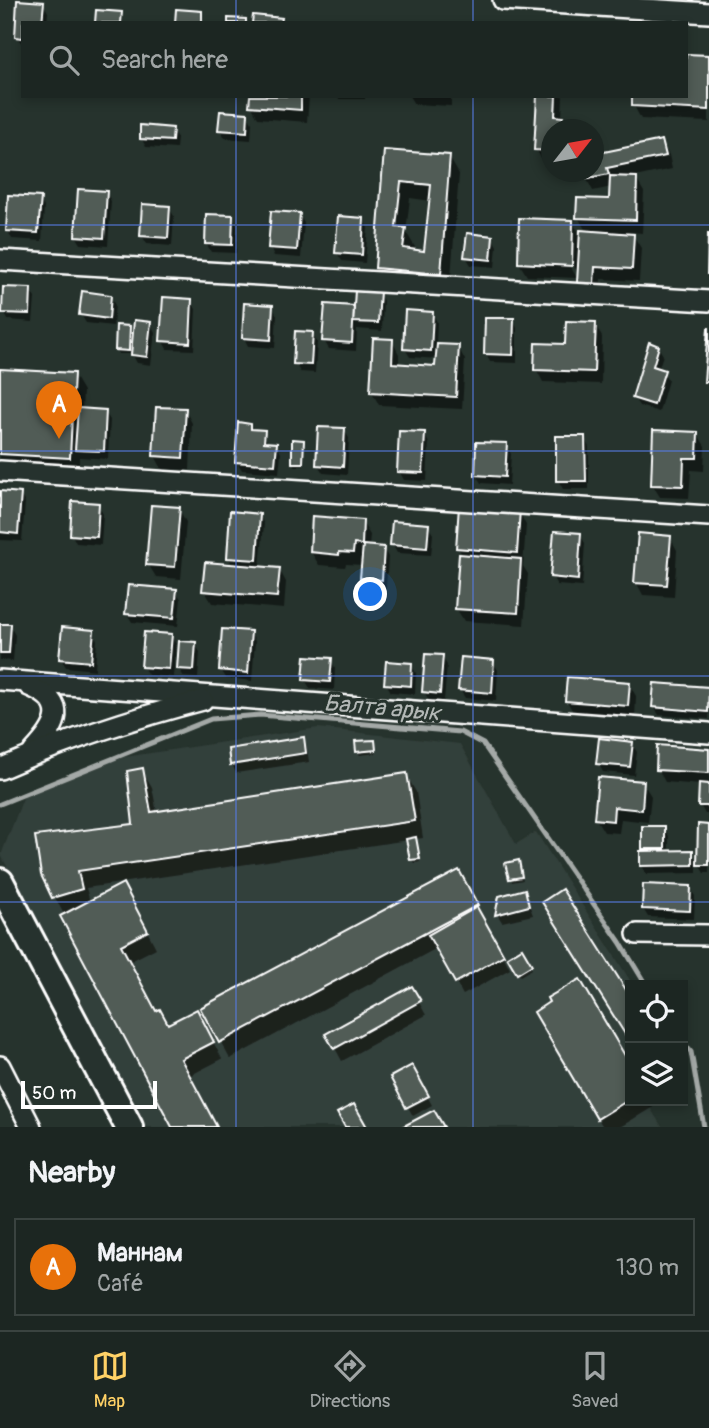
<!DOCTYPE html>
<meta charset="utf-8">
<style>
:root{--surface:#1c2622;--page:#252e2a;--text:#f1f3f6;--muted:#a0a5a5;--line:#3a4340;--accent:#ffd166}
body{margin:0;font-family:Pangolin,sans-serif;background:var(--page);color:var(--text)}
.controls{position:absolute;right:21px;bottom:21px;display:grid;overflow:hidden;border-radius:0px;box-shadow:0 4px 10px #0003}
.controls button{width:63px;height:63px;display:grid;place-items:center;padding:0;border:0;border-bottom:2px solid var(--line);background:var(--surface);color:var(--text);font:35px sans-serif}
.compass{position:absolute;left:541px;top:119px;width:63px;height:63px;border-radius:50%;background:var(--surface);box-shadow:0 4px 10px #0003;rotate:59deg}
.scale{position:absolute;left:21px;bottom:18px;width:136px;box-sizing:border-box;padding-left:7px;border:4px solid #fff;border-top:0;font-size:19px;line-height:24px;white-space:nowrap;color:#fff;-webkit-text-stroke:5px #26332d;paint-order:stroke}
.you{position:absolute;left:371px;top:595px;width:24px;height:24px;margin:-18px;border:5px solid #fff;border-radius:50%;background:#1a73e8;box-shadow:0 0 0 10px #1a73e833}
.badge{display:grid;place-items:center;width:46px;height:46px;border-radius:50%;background:var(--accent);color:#fff;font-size:23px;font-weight:700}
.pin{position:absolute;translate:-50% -58px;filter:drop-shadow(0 2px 4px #0008)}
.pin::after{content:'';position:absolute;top:37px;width:24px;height:21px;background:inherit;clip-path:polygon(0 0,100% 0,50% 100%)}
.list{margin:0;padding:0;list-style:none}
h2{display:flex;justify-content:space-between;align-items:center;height:91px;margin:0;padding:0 28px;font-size:30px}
h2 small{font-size:23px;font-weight:400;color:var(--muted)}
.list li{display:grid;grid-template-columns:46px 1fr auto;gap:21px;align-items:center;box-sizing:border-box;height:98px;margin:0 14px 14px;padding:0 14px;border:2px solid var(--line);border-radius:0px}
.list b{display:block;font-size:26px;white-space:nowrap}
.list p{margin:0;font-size:23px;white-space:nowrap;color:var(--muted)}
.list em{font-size:23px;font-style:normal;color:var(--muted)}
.icon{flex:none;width:38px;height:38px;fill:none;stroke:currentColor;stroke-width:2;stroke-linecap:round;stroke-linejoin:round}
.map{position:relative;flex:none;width:709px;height:1127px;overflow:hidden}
.search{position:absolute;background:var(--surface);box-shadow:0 4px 10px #0003;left:21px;right:21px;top:21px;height:77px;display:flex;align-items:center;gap:18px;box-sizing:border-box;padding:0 24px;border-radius:0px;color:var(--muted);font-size:26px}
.sheet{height:203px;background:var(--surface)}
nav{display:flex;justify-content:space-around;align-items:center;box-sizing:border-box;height:98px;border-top:2px solid var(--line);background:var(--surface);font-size:19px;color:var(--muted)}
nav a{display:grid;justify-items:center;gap:4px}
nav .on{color:var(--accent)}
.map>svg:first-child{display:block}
.built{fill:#333f3a}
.shadow{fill:#0007;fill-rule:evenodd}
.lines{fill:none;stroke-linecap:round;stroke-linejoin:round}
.stream{stroke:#a4a9a7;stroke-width:5}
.building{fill:#515c57;stroke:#fff;stroke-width:2;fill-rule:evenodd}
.minor-casing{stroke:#fff;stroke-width:24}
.secondary-casing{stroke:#fff;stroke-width:32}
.minor{stroke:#26332d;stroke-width:19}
.secondary{stroke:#26332d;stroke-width:26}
.grid{fill:none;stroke:#567ae2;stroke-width:2;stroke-opacity:0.55}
.labels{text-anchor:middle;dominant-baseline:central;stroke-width:6;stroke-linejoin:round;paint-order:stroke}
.water-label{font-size:24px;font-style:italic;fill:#b3b8b6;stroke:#26332d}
</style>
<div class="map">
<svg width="709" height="1127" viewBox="0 0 709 1127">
<rect width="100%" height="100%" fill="#26332d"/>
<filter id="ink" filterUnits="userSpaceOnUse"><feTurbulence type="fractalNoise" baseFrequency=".0143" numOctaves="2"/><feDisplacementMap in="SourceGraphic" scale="14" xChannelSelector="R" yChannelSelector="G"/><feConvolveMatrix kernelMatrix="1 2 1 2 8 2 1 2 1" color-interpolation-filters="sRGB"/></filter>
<g filter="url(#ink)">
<path class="built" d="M318 728 460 744 516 844 536 832 633 985H630V1101H646L662 1127H142L1 855 25 793 124 757Z"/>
<g class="shadow">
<path d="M19 2 43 3 48 12 47 23H23V45L17 37Z"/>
<path d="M709 57V122L641 119 634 106 686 96Z"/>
<path d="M252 96H309L307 122 258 118 251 105Z"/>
<path d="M338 96H365V99H339Z"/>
<path d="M409 96H451V106L414 104Z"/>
<path d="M539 96H563L562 119 568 130H552V163L543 162 536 149Z"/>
<path d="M247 115 252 123 251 140 225 138 220 129Z"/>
<path d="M172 129 177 138 176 149 146 147 141 138Z"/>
<path d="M661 142 669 155 672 169 635 177 644 192 642 233 631 232 641 248 639 281 601 279 600 297 586 296 579 283V275L569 257 566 259 577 278 527 276 519 263 572 222 582 237 587 233 578 217 611 201 612 187 593 191 586 178 585 172H594V156Z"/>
<path d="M386 152 449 157 459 174 450 290 387 285 377 268ZM410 198 431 201 425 253 414 251 415 247 406 232Z"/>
<path d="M106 192 111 201 108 246 81 244 76 236Z"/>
<path d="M40 199 44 207 42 241 12 239 8 231Z"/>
<path d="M169 208 174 216 172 246 147 244 142 236Z"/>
<path d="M299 215 304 223 301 258 274 256 270 247Z"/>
<path d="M232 217 237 226 236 253 211 252 206 243Z"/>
<path d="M363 220 368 228 365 263 342 261 337 253Z"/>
<path d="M492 237 497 246 495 267 471 265 466 257Z"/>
<path d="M30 290 35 298 33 322 8 320 4 312Z"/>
<path d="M379 293 383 301 382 331 357 329 356 351 329 349 324 341 356 307Z"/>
<path d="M110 297 115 305 113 326 86 323 81 315Z"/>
<path d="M191 301 196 309 194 350 167 349 162 340Z"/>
<path d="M272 307 277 315 275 348 248 346 244 338Z"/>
<path d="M432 313 437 322 436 345 458 347 465 360 462 409 379 405 372 392 392 341 399 354V365L437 368 438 359 410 357 405 349Z"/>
<path d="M513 320 517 328V363L490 362 486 354Z"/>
<path d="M150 323 155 332 151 365 137 363 132 354H119L117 350 129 328 134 337Z"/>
<path d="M595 324 602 337 601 384 543 382 536 369Z"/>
<path d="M312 334 317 342 315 373 300 372 295 363Z"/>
<path d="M658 347 663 355 658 370 663 371 668 380 659 412 639 406 634 398Z"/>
<path d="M0 370 73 374 83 391 82 410 105 412 110 420 108 459 79 457V474L6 470 0 459Z"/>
<path d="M185 410 192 423 190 470 162 469 155 456Z"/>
<path d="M250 425 254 431 263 432 268 444H276L281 453 279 473 242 470 237 462Z"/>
<path d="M344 430 349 438 347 475 323 473 318 465Z"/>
<path d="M697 433 705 446 704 471 691 470 689 498 660 497 652 484Z"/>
<path d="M424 434 429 443 427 481 404 480 399 471Z"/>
<path d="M584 438 589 447V489H563L558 480Z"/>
<path d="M303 442 305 445 304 466H295L293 462Z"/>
<path d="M506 445 511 454 509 485 481 483 476 475Z"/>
<path d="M0 493 20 494 25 503 22 541 0 540Z"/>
<path d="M98 505 103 514 101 545 76 543 72 535Z"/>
<path d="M179 509 186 522 181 579 156 577 148 564Z"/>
<path d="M519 512 526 525 523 566 528 574 524 625 464 621 456 608 463 556 458 548Z"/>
<path d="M259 515 264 524 260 568 279 569 286 582 284 609 212 603 204 590 233 566 228 557Z"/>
<path d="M362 522 370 535 369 547 383 548 388 557 386 588 367 586 362 578 363 565 346 564 345 567 319 565 311 552Z"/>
<path d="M428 526 433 534 431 555 397 553 392 544Z"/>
<path d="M580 535 585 543 582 587 557 585 552 577Z"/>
<path d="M670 537 677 550 674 597 643 595 636 582Z"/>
<path d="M176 591 181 599 178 626 132 622 127 614Z"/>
<path d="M0 625 10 626 15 635 13 661 0 660Z"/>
<path d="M93 631 97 640 95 670 66 667 61 659Z"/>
<path d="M250 633 255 641 252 681 226 678 221 670Z"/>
<path d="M171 636 176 644 173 677 148 675 143 667Z"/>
<path d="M195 644 200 652 198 678 184 677 179 669Z"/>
<path d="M442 657 447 665 444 701 429 700 424 692Z"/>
<path d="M331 660 335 668 334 690 310 688 305 680Z"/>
<path d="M493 662 498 670 496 701 465 698 460 690Z"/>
<path d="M411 665 416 673 415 694 391 692 386 683Z"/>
<path d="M629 684 636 696 635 718 574 714 567 701Z"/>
<path d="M656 684 709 688V719L659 715 654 707Z"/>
<path d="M303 739 307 748 309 762 236 773 232 764Z"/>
<path d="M374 742 377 753 360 755 357 751Z"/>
<path d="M632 744 637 752 634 775 603 772 598 763Z"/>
<path d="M709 751V814H705L700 805 701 785 665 782 658 769Z"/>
<path d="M142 770 152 787 157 813 406 775 416 792 423 838 415 839 420 862 414 863 412 860 408 840 86 888 90 902H132L156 948 129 962 156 1013 168 1026 206 1028 222 1059 189 1076 216 1127H174L43 874 135 826Z"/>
<path d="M643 783 651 796 648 822 621 819 619 833 604 832 596 819Z"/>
<path d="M709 826V873H704L697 861V873L646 874 642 865 646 852 644 848 664 828 669 836V852H692L699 864Z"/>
<path d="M518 862 523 880 512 882 507 865Z"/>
<path d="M690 888 695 896 694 919 648 917 643 909Z"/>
<path d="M468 889 510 969 463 995 437 948 230 1059 203 1009Z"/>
<path d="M524 891 533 915 502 922 497 914 501 897Z"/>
<path d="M521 951 532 969 520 976 509 958Z"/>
<path d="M579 981 630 1068V1101H650L653 1107 620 1127H603L536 1012Z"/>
<path d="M411 988 426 1015 342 1061 328 1035Z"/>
<path d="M411 1067 432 1105 413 1116 392 1078Z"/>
</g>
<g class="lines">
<g class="stream">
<path d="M0 804 211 719 260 715 460 732 483 744 620 942 646 985"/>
<path d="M683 1042 691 1052 704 1127"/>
</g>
</g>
<g class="building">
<path d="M17 0 44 2 42 23H23V38L15 37Z"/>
<path d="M176 9 202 11V23H175Z"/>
<path d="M96 10 122 12 121 23H95Z"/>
<path d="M253 15 282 18 281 23H252Z"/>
<path d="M228 18 246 19V23H228Z"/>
<path d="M686 54 709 55V110L632 106V96H686Z"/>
<path d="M250 96H301V110L249 106Z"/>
<path d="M537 96H556L555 116 563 117 562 130H552V151L534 150Z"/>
<path d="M220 111 248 113 247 132 218 130Z"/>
<path d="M140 125 173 128 172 141 140 139Z"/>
<path d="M662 140 666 156 607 168 609 174 584 179 583 172H594V154Z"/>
<path d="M384 150 450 155 441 274 375 268ZM401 182 431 185 424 251 403 248 406 228 396 227Z"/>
<path d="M610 176 637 177 636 220 576 218 577 198 609 199Z"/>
<path d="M78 189 107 191 104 238 75 236Z"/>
<path d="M8 195 41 197 38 233 6 231Z"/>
<path d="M142 204 170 206 168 238 140 236Z"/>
<path d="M271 211 300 213 297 250 268 248Z"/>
<path d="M206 214 233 215 232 245 205 244Z"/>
<path d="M338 216 364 218 362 255 335 253Z"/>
<path d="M519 218 573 220 572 266 518 263Z"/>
<path d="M580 230 634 234 632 269 595 267 594 284 577 283Z"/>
<path d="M467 233 493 236 491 260 464 257Z"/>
<path d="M708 234H709V274H707Z"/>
<path d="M3 287 31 288 30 314 2 313Z"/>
<path d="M355 290 380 291 378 323 353 322Z"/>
<path d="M82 291 111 295 109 319 79 315Z"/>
<path d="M163 297 192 299 190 343 160 341Z"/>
<path d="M244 303 273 305 271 340 242 338Z"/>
<path d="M325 304 354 306 352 343 322 341Z"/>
<path d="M405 310 433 312 431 351 403 349Z"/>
<path d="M485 318H514L513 355 484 354Z"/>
<path d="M134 320 151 322 147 357 131 355Z"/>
<path d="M566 321 596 322 594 372 534 370 535 343 565 344Z"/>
<path d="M116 325 130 326 129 351 115 350Z"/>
<path d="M708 328H709V382H704Z"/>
<path d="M295 331 313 332 311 365 293 364Z"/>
<path d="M373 338 393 339 392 363 435 366 437 344 459 345 456 397 370 392Z"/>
<path d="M649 342 659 346 653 366 665 370 654 405 632 398Z"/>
<path d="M0 369 74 373 70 458 0 454Z"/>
<path d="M156 407 186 408 183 458 153 456Z"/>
<path d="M78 408 106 410 104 451 75 450Z"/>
<path d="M238 422 251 424V429L265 430 264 442 277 443 275 465 235 462Z"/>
<path d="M318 427 345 428 343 467 316 465Z"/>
<path d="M653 430 698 432 697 458H684L683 486 651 485Z"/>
<path d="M399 431 425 432 423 473 397 472Z"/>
<path d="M556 436H585L586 481H556Z"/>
<path d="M292 439 304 440 303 463H292Z"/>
<path d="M476 442 507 443 505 477 475 475Z"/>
<path d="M0 491 21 493 18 534 0 532Z"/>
<path d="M72 501 99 503 97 537 70 535Z"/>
<path d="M151 505 180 507 175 567 146 565Z"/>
<path d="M459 506 520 510 517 553 456 548Z"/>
<path d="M230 511 260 514 257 560 227 558Z"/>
<path d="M312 516 363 520 362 545 354 544 353 553 339 552V555L310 552Z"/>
<path d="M392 521 429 524 427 548 390 545Z"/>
<path d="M554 531 581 533 578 580 550 577Z"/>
<path d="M638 533 671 536 667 585 634 583Z"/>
<path d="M363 545 384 547 382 580 360 578Z"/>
<path d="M459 554 521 559 518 613 455 609Z"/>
<path d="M205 562 280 568 277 597 202 591Z"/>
<path d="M128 585 177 589 174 618 125 614Z"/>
<path d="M0 624H11L9 653H0Z"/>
<path d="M62 627 94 630 91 662 59 659Z"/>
<path d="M222 629 251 631 248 673 219 670Z"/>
<path d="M144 632 172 634 169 669 141 667Z"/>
<path d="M179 641 196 642 194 670 177 669Z"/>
<path d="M425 654 443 655 440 694 422 692Z"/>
<path d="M305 656 332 658 330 682 303 680Z"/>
<path d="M461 657 494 660 492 693 458 690Z"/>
<path d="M386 661 412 663 411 686 384 684Z"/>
<path d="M567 677 630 682 628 706 565 701Z"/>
<path d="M654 683 709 687 708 712 652 707Z"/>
<path d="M304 737 306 753 230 765 228 749Z"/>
<path d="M599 738 633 742 630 767 596 764Z"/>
<path d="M375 740 376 750 356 752 355 741Z"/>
<path d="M657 745 709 749V773L656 770Z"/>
<path d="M143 768 151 812 407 773 415 821 78 871 82 889 52 898 41 875 35 836 133 824 127 771Z"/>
<path d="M598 777 644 781 642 810 614 807 613 821 594 819Z"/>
<path d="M699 783 709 784V806H698Z"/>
<path d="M698 824 709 825V865H697Z"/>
<rect x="642" y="826" width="23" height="23"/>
<path d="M416 837 420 859 410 860 406 839Z"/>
<path d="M693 850V865L640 866V851Z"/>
<path d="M519 860 522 877 509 879 505 863Z"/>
<path d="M459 870 478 905 219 1043 200 1008Z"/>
<path d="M123 883 148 931 121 945 156 1011 160 1009 168 1024 197 1009 214 1042 181 1059 217 1127H172L60 916Z"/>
<path d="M643 884 691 886 690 911 642 909Z"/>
<path d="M525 889 529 906 495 915 499 896Z"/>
<path d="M562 889 630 996V1042L542 902Z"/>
<path d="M477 907 504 955 455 983 428 935Z"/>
<path d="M522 948 532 965 517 974 507 957Z"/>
<path d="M580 979 630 1064V1099L597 1119 534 1012 549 1002 547 998Z"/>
<path d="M412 986 421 1001 334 1049 325 1034Z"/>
<path d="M412 1065 429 1096 406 1108 390 1077Z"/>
<path d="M354 1104 367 1127H345L337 1113Z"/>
<path d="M434 1110 444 1127H402Z"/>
</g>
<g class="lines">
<defs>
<g id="minor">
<path d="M503 0 709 13"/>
<path d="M0 260 709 301"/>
<path d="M0 471 709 516"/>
<path d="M0 680 709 733"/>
<path d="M29 686C70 703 58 726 33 752"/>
<path d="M0 769C66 740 134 718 203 700"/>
<path d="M637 934 709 935"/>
<path d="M0 1066 31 1127"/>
</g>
<path id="secondary" d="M0 882 129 1127"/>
</defs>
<use href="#minor" class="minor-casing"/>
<use href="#secondary" class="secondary-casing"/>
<use href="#minor" class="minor"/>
<use href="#secondary" class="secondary"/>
</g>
</g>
<path class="grid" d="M236 0V23M473 0V23M236 96V1127M473 96V1127M0 225H709M0 451H709M0 676H709M0 902H709"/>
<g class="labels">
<g class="water-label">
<text transform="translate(382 708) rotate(5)">Балта арык</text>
</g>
</g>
</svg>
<div class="controls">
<button><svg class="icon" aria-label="locate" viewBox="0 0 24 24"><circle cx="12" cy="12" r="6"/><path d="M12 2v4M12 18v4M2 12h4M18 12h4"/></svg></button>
<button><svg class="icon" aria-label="layers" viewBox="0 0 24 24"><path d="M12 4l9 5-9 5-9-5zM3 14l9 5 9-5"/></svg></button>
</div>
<svg class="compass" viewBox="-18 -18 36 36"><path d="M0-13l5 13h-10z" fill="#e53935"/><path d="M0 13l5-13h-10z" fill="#a0a5a5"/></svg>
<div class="scale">50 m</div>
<div class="you"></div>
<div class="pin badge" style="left:59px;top:439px;background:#e8710a">A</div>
<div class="search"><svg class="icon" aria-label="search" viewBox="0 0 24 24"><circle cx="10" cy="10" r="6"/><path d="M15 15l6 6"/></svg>Search here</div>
</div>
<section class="sheet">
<h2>Nearby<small></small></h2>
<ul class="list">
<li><span class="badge" style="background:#e8710a">A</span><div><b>Маннам</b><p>Café</p></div><em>130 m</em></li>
</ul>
</section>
<nav>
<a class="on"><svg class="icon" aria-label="map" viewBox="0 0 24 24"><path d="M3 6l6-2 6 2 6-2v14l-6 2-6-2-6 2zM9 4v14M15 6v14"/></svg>Map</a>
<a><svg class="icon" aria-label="directions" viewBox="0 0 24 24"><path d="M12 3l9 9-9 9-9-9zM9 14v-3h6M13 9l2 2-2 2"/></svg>Directions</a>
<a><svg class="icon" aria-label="saved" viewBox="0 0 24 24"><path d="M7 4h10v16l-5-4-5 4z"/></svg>Saved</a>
</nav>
